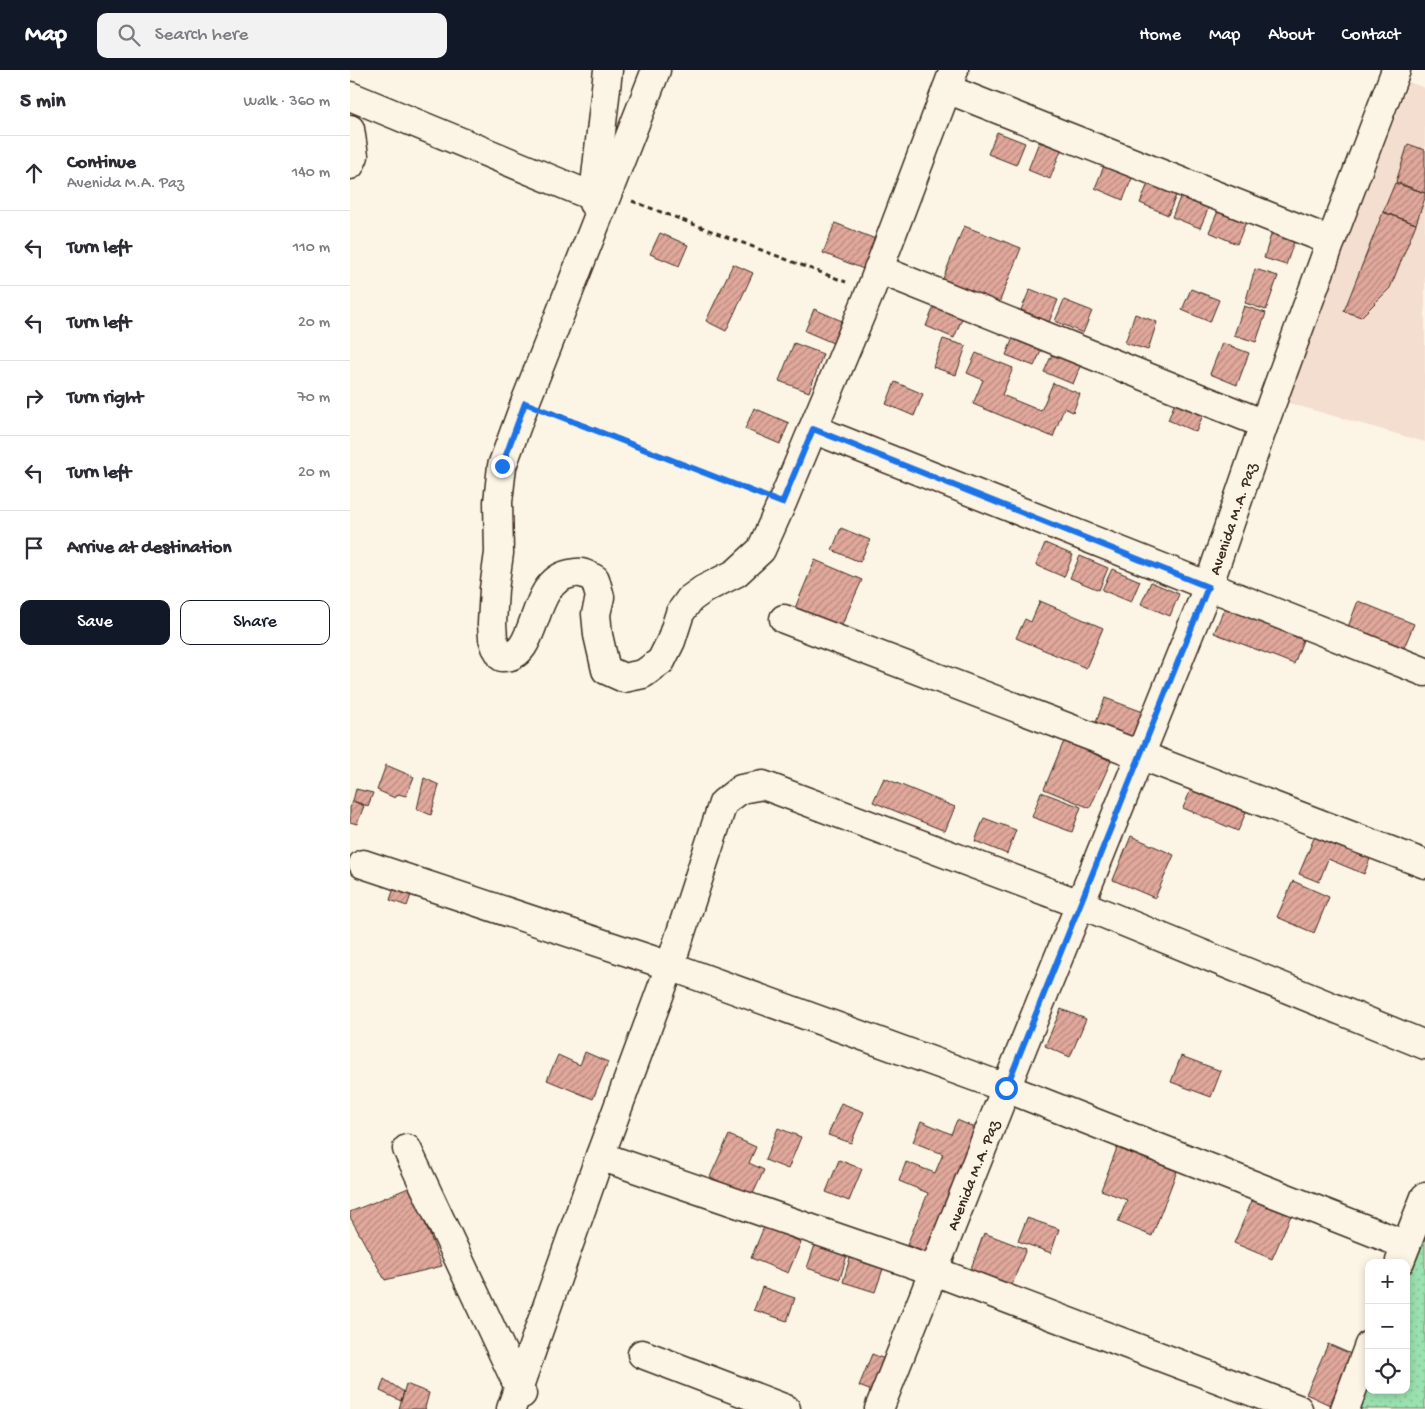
<!DOCTYPE html>
<html lang="en">
<head>
<meta charset="utf-8">
<style>
	body { margin:0; font-family:"Gochi Hand",sans-serif; background:#f2f2f3; color:#2b2b33 }
	.controls { position:absolute; right:15px; bottom:15px; display:grid; overflow:hidden; border-radius:10px; box-shadow:0 2px 8px #0003 }
	.controls button { width:45px; height:45px; display:grid; place-items:center; padding:0; border:0; border-bottom:1px solid #e1e1e2; background:#fff; color:#2b2b33; font:25px sans-serif }
	.stop { position:absolute; width:15px; height:15px; margin:-11px; border:4px solid #1a73e8; border-radius:50%; background:#fff }
	.stop.end { background:#1a73e8; border-color:#fff; box-shadow:0 1px 5px #0008 }
	.list { margin:0; padding:0; list-style:none }
	h2 { display:flex; justify-content:space-between; align-items:center; height:65px; margin:0; padding:0 20px; font-size:21px }
	h2 small { font-size:16px; font-weight:400; color:#7c7c81 }
	.list li { display:grid; grid-template-columns:32px 1fr auto; gap:15px; align-items:center; box-sizing:border-box; height:75px; padding:0 20px; border-top:1px solid #e1e1e2 }
	.list b { display:block; font-size:19px; white-space:nowrap }
	.list p { margin:0; font-size:16px; white-space:nowrap; color:#7c7c81 }
	.list em { font-size:16px; font-style:normal; color:#7c7c81 }
	.actions { display:flex; gap:10px; padding:15px 20px }
	.actions a { flex:1; padding:11px 0; border:1px solid #111827; border-radius:10px; text-align:center; font-size:18px; color:#111827 }
	.actions .main { background:#111827; color:#fff }
	.icon { flex:none; width:28px; height:28px; fill:none; stroke:currentColor; stroke-width:2; stroke-linecap:round; stroke-linejoin:round }
	.map { position:relative; flex:none; width:1075px; height:1339px; overflow:hidden }
	header { display:flex; align-items:center; gap:30px; box-sizing:border-box; height:70px; padding:0 25px; background:#111827; color:#fff }
	header strong { font-size:24px }
	nav { display:flex; gap:28px; margin-inline-start:auto; font-size:18px }
	.search { width:350px; height:45px; background:#f2f2f3; display:flex; align-items:center; gap:12px; box-sizing:border-box; padding:0 18px; border-radius:10px; color:#7c7c81; font-size:19px }
	main { display:flex }
	aside { flex:1; background:#fff }
	.map>svg:first-child { display:block }
</style>
</head>
<body>
<header>
<strong>Map</strong>
<div class="search"><svg class="icon" aria-label="search" viewBox="0 0 24 24"><circle cx="10" cy="10" r="6"/><path d="M15 15l6 6"/></svg>Search here</div>
<nav><a>Home</a><a>Map</a><a>About</a><a>Contact</a></nav>
</header>
<main>
<aside>
<h2>5 min<small>Walk · 360 m</small></h2>
<ul class="list">
<li><svg class="icon" aria-label="ahead" viewBox="0 0 24 24"><path d="M12 20V5M6 11l6-6 6 6"/></svg><div><b>Continue</b><p>Avenida M.A. Paz</p></div><em>140 m</em></li>
<li><svg class="icon" aria-label="left" viewBox="0 0 24 24"><path d="M17 20v-9H6M10 6l-5 5 5 5"/></svg><div><b>Turn left</b></div><em>110 m</em></li>
<li><svg class="icon" aria-label="left" viewBox="0 0 24 24"><path d="M17 20v-9H6M10 6l-5 5 5 5"/></svg><div><b>Turn left</b></div><em>20 m</em></li>
<li><svg class="icon" aria-label="right" viewBox="0 0 24 24"><path d="M7 20v-9h11M14 6l5 5-5 5"/></svg><div><b>Turn right</b></div><em>70 m</em></li>
<li><svg class="icon" aria-label="left" viewBox="0 0 24 24"><path d="M17 20v-9H6M10 6l-5 5 5 5"/></svg><div><b>Turn left</b></div><em>20 m</em></li>
<li><svg class="icon" aria-label="arrive" viewBox="0 0 24 24"><path d="M6 21V4h12l-3 4 3 4H6"/></svg><div><b>Arrive at destination</b></div></li>
</ul>
<div class="actions"><a class="main">Save</a><a>Share</a></div>
</aside>
<div class="map">
<svg width="1075" height="1339" viewBox="0 0 1075 1339">
	<defs>
		<pattern id="grass-dots" width="8" height="8" patternUnits="userSpaceOnUse" patternTransform="scale(1.25)"><rect width="8" height="8" fill="#9ae1af"/><path d="M2 2h.1M6 6h.1" fill="none" stroke="#86c196" stroke-width="1.8" stroke-linecap="round"/></pattern>
		<pattern id="building-hatch" width="6" height="6" patternUnits="userSpaceOnUse" patternTransform="scale(1.25)"><rect width="6" height="6" fill="#e1a89c"/><path d="M-1 1l2-2M0 6l6-6M5 7l2-2" fill="none" stroke="#b8897f"/></pattern>
	</defs>
	<rect width="100%" height="100%" fill="#fcf5e5"/>
	<filter id="ink" filterUnits="userSpaceOnUse"><feTurbulence type="fractalNoise" baseFrequency=".02" numOctaves="2"/><feDisplacementMap in="SourceGraphic" scale="10" xChannelSelector="R" yChannelSelector="G"/><feConvolveMatrix kernelMatrix="1 2 1 2 8 2 1 2 1" color-interpolation-filters="sRGB"/></filter>
	<g filter="url(#ink)">
		<path fill="#f4decf" d="M 1059,12 L 1075,18 L 1075,372 L 935,332 Z"/>
		<path fill="url(#grass-dots)" stroke="#6a8666" d="M 1075,1158 L 1075,1339 L 1011,1339 L 1019,1317 L 1019,1320 L 1056,1320 L 1056,1211 Z"/>
		<path fill="url(#building-hatch)" stroke="#3b2a1e" d="M 647,62 L 675,73 L 666,95 L 638,84 Z
			M 689,72 L 711,80 L 700,109 L 678,100 Z
			M 1058,74 L 1075,80 L 1075,123 L 1046,112 Z
			M 754,96 L 782,108 L 773,130 L 745,118 Z
			M 799,111 L 827,123 L 818,145 L 790,133 Z
			M 1045,113 L 1075,123 L 1075,128 L 1066,154 L 1033,142 Z
			M 831,125 L 859,137 L 850,158 L 822,147 Z
			M 868,141 L 896,152 L 887,174 L 859,162 Z
			M 1033,142 L 1066,154 L 1040,218 L 1011,247 L 994,241 Z
			M 485,153 L 528,170 L 516,200 L 473,183 Z
			M 614,156 L 671,178 L 649,233 L 592,211 Z
			M 923,158 L 946,166 L 936,195 L 914,188 Z
			M 310,163 L 338,175 L 329,196 L 300,184 Z
			M 383,194 L 403,203 L 376,261 L 356,251 Z
			M 905,199 L 928,206 L 916,240 L 895,233 Z
			M 680,219 L 708,230 L 699,252 L 671,240 Z
			M 841,219 L 869,230 L 860,252 L 832,240 Z
			M 714,230 L 742,241 L 733,263 L 705,251 Z
			M 585,234 L 613,246 L 604,268 L 576,256 Z
			M 894,236 L 916,243 L 906,272 L 884,265 Z
			M 464,239 L 492,251 L 483,273 L 455,261 Z
			M 785,244 L 807,252 L 798,280 L 775,273 Z
			M 665,263 L 694,275 L 684,296 L 656,285 Z
			M 593,269 L 616,276 L 606,305 L 583,297 Z
			M 444,273 L 473,284 L 459,322 L 429,311 Z
			M 872,273 L 899,283 L 887,315 L 860,304 Z
			M 704,280 L 732,292 L 723,314 L 694,302 Z
			M 626,283 L 663,298 L 652,325 L 691,341 L 703,313 L 730,324 L 723,342 L 714,338 L 703,367 L 623,334 L 633,310 L 617,303 Z
			M 545,312 L 573,324 L 564,346 L 536,334 Z
			M 827,328 L 855,340 L 846,362 L 818,350 Z
			M 404,338 L 439,353 L 430,374 L 395,359 Z
			M 491,458 L 520,470 L 510,492 L 482,480 Z
			M 695,473 L 723,485 L 714,507 L 686,495 Z
			M 730,486 L 758,498 L 749,520 L 720,508 Z
			M 465,490 L 512,510 L 491,557 L 445,538 Z
			M 762,499 L 790,511 L 781,532 L 752,520 Z
			M 801,512 L 829,524 L 820,546 L 791,534 Z
			M 690,531 L 753,558 L 736,598 L 666,568 L 675,549 L 681,552 Z
			M 1008,531 L 1064,554 L 1053,580 L 998,557 Z
			M 875,537 L 953,570 L 944,594 L 864,563 Z
			M 755,628 L 796,643 L 785,671 L 745,655 Z
			M 714,671 L 761,691 L 740,738 L 694,719 Z
			M 36,695 L 64,707 L 56,726 L 48,724 L 45,728 L 27,720 Z
			M 74,708 L 89,715 L 81,745 L 67,739 Z
			M 534,708 L 605,737 L 595,761 L 523,732 Z
			M 844,712 L 899,735 L 888,761 L 833,738 Z
			M 6,719 L 23,723 L 18,736 L 3,731 Z
			M 691,722 L 731,737 L 722,762 L 682,747 Z
			M 3,731 L 14,736 L 7,754 L 0,752 L 0,738 Z
			M 634,748 L 666,760 L 657,784 L 625,771 Z
			M 969,756 L 1024,779 L 1014,804 L 978,789 L 969,812 L 949,804 Z
			M 781,766 L 824,785 L 805,828 L 763,810 Z
			M 943,811 L 979,827 L 964,863 L 927,847 Z
			M 45,815 L 62,822 L 57,836 L 40,830 Z
			M 711,939 L 736,949 L 720,987 L 695,976 Z
			M 235,982 L 258,992 L 243,1029 L 197,1010 L 208,985 L 230,995 Z
			M 831,986 L 871,1001 L 861,1027 L 821,1012 Z
			M 491,1033 L 514,1042 L 501,1073 L 478,1065 Z
			M 607,1050 L 635,1062 L 584,1186 L 557,1175 L 578,1123 L 549,1111 L 556,1092 L 585,1103 L 593,1084 L 563,1072 L 571,1051 L 601,1064 Z
			M 428,1058 L 451,1067 L 438,1099 L 415,1090 Z
			M 379,1065 L 406,1077 L 399,1093 L 414,1100 L 402,1126 L 360,1107 Z
			M 767,1078 L 827,1101 L 802,1166 L 768,1152 L 777,1130 L 751,1120 Z
			M 489,1090 L 512,1099 L 499,1131 L 476,1122 Z
			M 61,1117 L 92,1196 L 35,1210 L 0,1147 L 0,1142 Z
			M 904,1126 L 942,1143 L 922,1189 L 884,1173 Z
			M 677,1148 L 709,1159 L 701,1183 L 668,1171 Z
			M 414,1157 L 451,1172 L 438,1203 L 401,1188 Z
			M 634,1163 L 676,1179 L 661,1217 L 620,1201 Z
			M 465,1175 L 497,1185 L 490,1209 L 457,1198 Z
			M 500,1188 L 533,1199 L 525,1222 L 493,1212 Z
			M 412,1217 L 445,1228 L 437,1251 L 404,1240 Z
			M 978,1274 L 1001,1284 L 980,1335 L 956,1324 Z
			M 522,1284 L 545,1293 L 532,1325 L 509,1316 Z
			M 34,1309 L 54,1322 L 51,1331 L 30,1321 Z
			M 56,1314 L 79,1323 L 75,1338 L 76,1339 L 49,1339 Z"/>
		<g fill="none" stroke-linecap="round" stroke-linejoin="round">
			<defs>
				<g id="minor">
					<path d="M 306,0 L 175,333 L 152,396 L 148,432 L 149,483 L 144,519 L 142,554 L 143,568 L 146,577 L 152,587 C 190,589 178,512 220,504 C 224,503 228,502 231,503 C 236,504 241,507 245,509 L 250,527 L 246,544 L 248,565 L 256,600 L 274,608 L 293,604 L 311,591 L 321,571 L 330,543 L 340,529 L 354,519 L 386,503 L 411,480 L 432,433 L 520,222 L 604,0"/>
					<path d="M 597,19 L 981,171"/>
					<path d="M 0,26 L 244,127"/>
					<path d="M 0,59 L 4,86 L 0,95"/>
					<path d="M 243,133 L 258,0"/>
					<path d="M 528,199 L 914,354"/>
					<path d="M 463,359 L 1075,602"/>
					<path d="M 434,549 L 1075,794"/>
					<path d="M 13,794 L 320,896 L 656,1018 L 1056,1175"/>
					<path d="M 57,1079 L 172,1324"/>
					<path d="M 250,1086 L 584,1201 L 948,1339"/>
					<path d="M 1050,1191 L 1075,1127"/>
					<path d="M 292,1284 L 436,1339"/>
					<path d="M 161,1339 L 250,1086 L 320,896 L 373,733 L 391,719 L 413,715 L 730,834 L 1075,975"/>
					<path id="s1" d="M 529,1339 L 656,1018 L 858,517 L 914,354 L 981,171 L 1046,0"/>
					<path d="M 995,1339 L 1019,1275"/>
				</g>
			</defs>
			<use href="#minor" stroke="#3b2a1e" stroke-width="31"/>
			<path stroke="#3b2a1e" stroke-width="3" stroke-dasharray="5 4" stroke-linecap="butt" d="M 282,131 L 496,212
				M 200,342 L 408,424"/>
			<use href="#minor" stroke="#fcf5e5" stroke-width="28"/>
		</g>
	</g>
	<g fill="none" stroke-linecap="round" stroke-linejoin="round" filter="url(#ink)">
		<path stroke="#1a73e8" stroke-width="6" d="M 152,396 L 175,333 L 432,433 L 463,359 L 858,517 L 656,1018"/>
	</g>
	<g text-anchor="middle" stroke-width="4" stroke-linejoin="round" paint-order="stroke">
		<g font-size="16" fill="#3b2a1e" stroke="#fcf5e5">
			<text dy="6" stroke="none"><textPath href="#s1" startOffset="958">Avenida M.A. Paz</textPath></text>
			<text dy="6" stroke="none"><textPath href="#s1" startOffset="252">Avenida M.A. Paz</textPath></text>
		</g>
	</g>
</svg>
<div class="controls">
<button>+</button>
<button>−</button>
<button><svg class="icon" aria-label="locate" viewBox="0 0 24 24"><circle cx="12" cy="12" r="6"/><path d="M12 2v4M12 18v4M2 12h4M18 12h4"/></svg></button>
</div>
<div class="stop" style="left:656px;top:1018px"></div>
<div class="stop end" style="left:152px;top:396px"></div>
</div>
</main>
</body>
</html>
